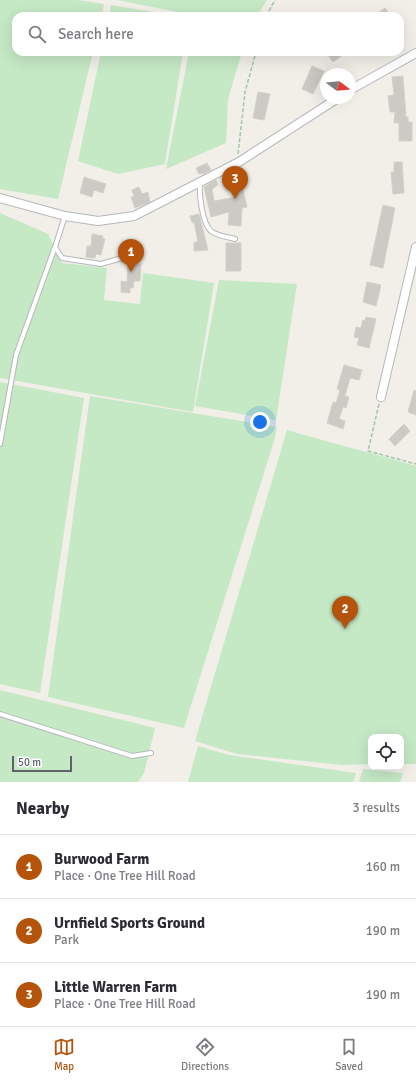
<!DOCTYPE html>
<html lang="en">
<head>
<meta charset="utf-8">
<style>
	body { margin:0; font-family:Signika,sans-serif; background:#f2f2f3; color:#2b2b33 }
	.controls { position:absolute; right:12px; bottom:12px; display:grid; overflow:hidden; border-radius:8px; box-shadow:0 4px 16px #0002 }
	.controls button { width:36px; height:36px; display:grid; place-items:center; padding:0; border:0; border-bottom:1px solid #e1e1e2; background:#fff; color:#2b2b33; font:20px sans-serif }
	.compass { position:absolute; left:320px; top:68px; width:36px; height:36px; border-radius:50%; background:#fff; box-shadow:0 4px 16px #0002; rotate:106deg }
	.scale { position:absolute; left:12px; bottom:10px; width:60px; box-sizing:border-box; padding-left:4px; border:2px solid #5f6368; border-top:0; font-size:11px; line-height:14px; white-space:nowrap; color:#5f6368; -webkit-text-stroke:3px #fff; paint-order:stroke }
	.you { position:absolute; left:260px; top:422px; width:14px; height:14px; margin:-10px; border:3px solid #fff; border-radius:50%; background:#1a73e8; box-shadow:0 0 0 6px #1a73e833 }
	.badge { display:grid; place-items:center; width:26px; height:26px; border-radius:50%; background:#b45309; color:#fff; font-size:13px; font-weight:700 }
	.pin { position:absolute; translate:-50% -33px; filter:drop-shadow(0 1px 2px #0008) }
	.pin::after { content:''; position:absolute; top:21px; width:14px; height:12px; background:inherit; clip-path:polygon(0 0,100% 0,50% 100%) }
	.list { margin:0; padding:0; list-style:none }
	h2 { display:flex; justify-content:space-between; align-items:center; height:52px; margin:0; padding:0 16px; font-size:17px }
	h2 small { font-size:13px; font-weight:400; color:#7c7c81 }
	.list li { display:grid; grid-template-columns:26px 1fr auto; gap:12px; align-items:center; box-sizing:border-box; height:64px; padding:0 16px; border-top:1px solid #e1e1e2 }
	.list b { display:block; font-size:15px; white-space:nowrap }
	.list p { margin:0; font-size:13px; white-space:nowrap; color:#7c7c81 }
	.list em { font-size:13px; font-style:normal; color:#7c7c81 }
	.icon { flex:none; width:22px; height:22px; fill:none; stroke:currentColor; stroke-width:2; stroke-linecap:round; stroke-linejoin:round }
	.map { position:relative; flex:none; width:416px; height:782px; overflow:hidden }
	.search { position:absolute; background:#fff; box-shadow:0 4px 16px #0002; left:12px; right:12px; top:12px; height:44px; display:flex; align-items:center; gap:10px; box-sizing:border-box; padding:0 14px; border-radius:12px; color:#7c7c81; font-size:15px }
	.sheet { height:244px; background:#fff }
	nav { display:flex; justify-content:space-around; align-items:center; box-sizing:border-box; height:56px; border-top:1px solid #e1e1e2; background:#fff; font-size:11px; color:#7c7c81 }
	nav a { display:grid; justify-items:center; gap:2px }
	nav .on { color:#b45309 }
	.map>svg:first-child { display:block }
</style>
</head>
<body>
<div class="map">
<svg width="416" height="782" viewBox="0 0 416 782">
	<rect width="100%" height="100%" fill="#f1efe8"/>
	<path fill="#c5e8c5" d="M 0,0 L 78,0 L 104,4 L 102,16 L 16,16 L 16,52 L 93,52 L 58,199 L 0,189 Z
		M 117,0 L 267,0 L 257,16 L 187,14 Z
		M 111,5 L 178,16 L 109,16 Z
		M 101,52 L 183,52 L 165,164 L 118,174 L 78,161 Z
		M 189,52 L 242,52 L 228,99 L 226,143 L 166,169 Z
		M 0,213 L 48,234 L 62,263 L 107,268 L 104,300 L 140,304 L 143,273 L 214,283 L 193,412 L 0,378 Z
		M 219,280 L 297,284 L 276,420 L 195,406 Z
		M 0,382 L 84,398 L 40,693 L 0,684 Z
		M 90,396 L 277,427 L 274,441 L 184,728 L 48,697 Z
		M 287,430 C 330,443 373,453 416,466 L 416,764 L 401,764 L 401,737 L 371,737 L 371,764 L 342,765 L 237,754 L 195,741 Z
		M 0,690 L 155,728 L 144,773 L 138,782 L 0,782 Z
		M 198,746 L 229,755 L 356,773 L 353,782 L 188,782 Z
		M 363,769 L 403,773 L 400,782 L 359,782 Z"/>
	<path fill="#cccac5" stroke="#d6d1c6" d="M 385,8 L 391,16 L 374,16 Z
		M 326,52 L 347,52 L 333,62 Z
		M 312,66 L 324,71 L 313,94 L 302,89 Z
		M 403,76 L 406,117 L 408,117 L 408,122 L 412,122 L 412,141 L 399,141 L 399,123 L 394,123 L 395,112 L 390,112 L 388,96 L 394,95 L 392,77 Z
		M 258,92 L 270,94 L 264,120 L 253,118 Z
		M 394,162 L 402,162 L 404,193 L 393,194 L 391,172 L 394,172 Z
		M 207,163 L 211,170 L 203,174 L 202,173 L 199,174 L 196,168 Z
		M 239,173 L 247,207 L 242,208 L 241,226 L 228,225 L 229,212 L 211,217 L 204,187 L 216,180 L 218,185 L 212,189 L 214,201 L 236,197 L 231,174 Z
		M 84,177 L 106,184 L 103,193 L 94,190 L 92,197 L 80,193 Z
		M 139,187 L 142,194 L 148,192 L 150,202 L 135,208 L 131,197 L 134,196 L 132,190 Z
		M 383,205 L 395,208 L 383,268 L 370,265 Z
		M 199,214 L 208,250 L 194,251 L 194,242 L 198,242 L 194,222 L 192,223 L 190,216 Z
		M 92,234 L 103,236 L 102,238 L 105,239 L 101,255 L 96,254 L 95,258 L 86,257 L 87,246 L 91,246 Z
		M 226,243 L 241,243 L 241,271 L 226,271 Z
		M 128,263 L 141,264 L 140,281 L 134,281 L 133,288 L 130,288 L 130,293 L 121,292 L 121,281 L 127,282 Z
		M 367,282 L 381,285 L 376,306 L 363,302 Z
		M 366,317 L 376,319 L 369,348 L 357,345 L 359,338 L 354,337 L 356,327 L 361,328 L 363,320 L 365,321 Z
		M 344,365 L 362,370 L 359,380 L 350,378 L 345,396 L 349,397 L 346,408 L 343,407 L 339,419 L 345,421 L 343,429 L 327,423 L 333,402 L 336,403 L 340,390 L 337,389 Z
		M 414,390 L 416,391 L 416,415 L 408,412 Z
		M 404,424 L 410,431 L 395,446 L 389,439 Z"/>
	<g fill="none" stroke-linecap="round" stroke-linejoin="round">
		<defs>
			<path id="service" d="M 200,183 C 199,194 202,223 211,231 C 217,236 228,237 235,239
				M 65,216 L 55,247 L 62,258 L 101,264 L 129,256
				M 0,444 L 16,355 L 55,247
				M 0,714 L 132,756 L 151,753"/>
			<path id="minor" d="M 350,90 L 416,53
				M 0,198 L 65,216 L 98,221 L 134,216 L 239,162 L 338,98
				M 381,397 L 416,247"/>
		</defs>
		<use href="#service" stroke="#b5b8bc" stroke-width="6"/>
		<use href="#minor" stroke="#b5b8bc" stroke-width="10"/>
		<path stroke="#9cc7a9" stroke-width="1.5" stroke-dasharray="4 2" stroke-linecap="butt" d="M 266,16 L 275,0
			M 238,154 L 245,92 L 256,52
			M 379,404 L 368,451 L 416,464"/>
		<use href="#service" stroke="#fff" stroke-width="4"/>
		<use href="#minor" stroke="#fff" stroke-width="8"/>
	</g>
</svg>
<div class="controls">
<button><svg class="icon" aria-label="locate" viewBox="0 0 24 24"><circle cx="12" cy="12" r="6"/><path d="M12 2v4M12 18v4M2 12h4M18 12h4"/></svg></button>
</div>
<svg class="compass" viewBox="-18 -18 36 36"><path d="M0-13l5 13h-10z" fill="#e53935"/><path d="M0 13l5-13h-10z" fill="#7c7c81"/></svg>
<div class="scale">50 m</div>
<div class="you"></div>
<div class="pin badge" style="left:131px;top:272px">1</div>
<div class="pin badge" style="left:345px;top:629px">2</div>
<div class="pin badge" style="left:235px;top:199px">3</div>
<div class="search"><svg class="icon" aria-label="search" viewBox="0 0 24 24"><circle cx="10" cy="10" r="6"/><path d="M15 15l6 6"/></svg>Search here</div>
</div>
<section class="sheet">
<h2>Nearby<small>3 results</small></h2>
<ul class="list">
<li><span class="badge">1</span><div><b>Burwood Farm</b><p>Place · One Tree Hill Road</p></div><em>160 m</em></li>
<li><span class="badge">2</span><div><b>Urnfield Sports Ground</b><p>Park</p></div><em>190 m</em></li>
<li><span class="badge">3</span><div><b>Little Warren Farm</b><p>Place · One Tree Hill Road</p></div><em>190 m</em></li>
</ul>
</section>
<nav>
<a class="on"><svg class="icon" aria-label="map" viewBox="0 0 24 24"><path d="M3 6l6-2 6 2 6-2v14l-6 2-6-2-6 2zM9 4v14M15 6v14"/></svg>Map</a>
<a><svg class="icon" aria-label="directions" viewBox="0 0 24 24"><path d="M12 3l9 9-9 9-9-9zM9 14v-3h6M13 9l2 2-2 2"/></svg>Directions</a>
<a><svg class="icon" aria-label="saved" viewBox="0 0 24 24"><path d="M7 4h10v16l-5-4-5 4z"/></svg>Saved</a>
</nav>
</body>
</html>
